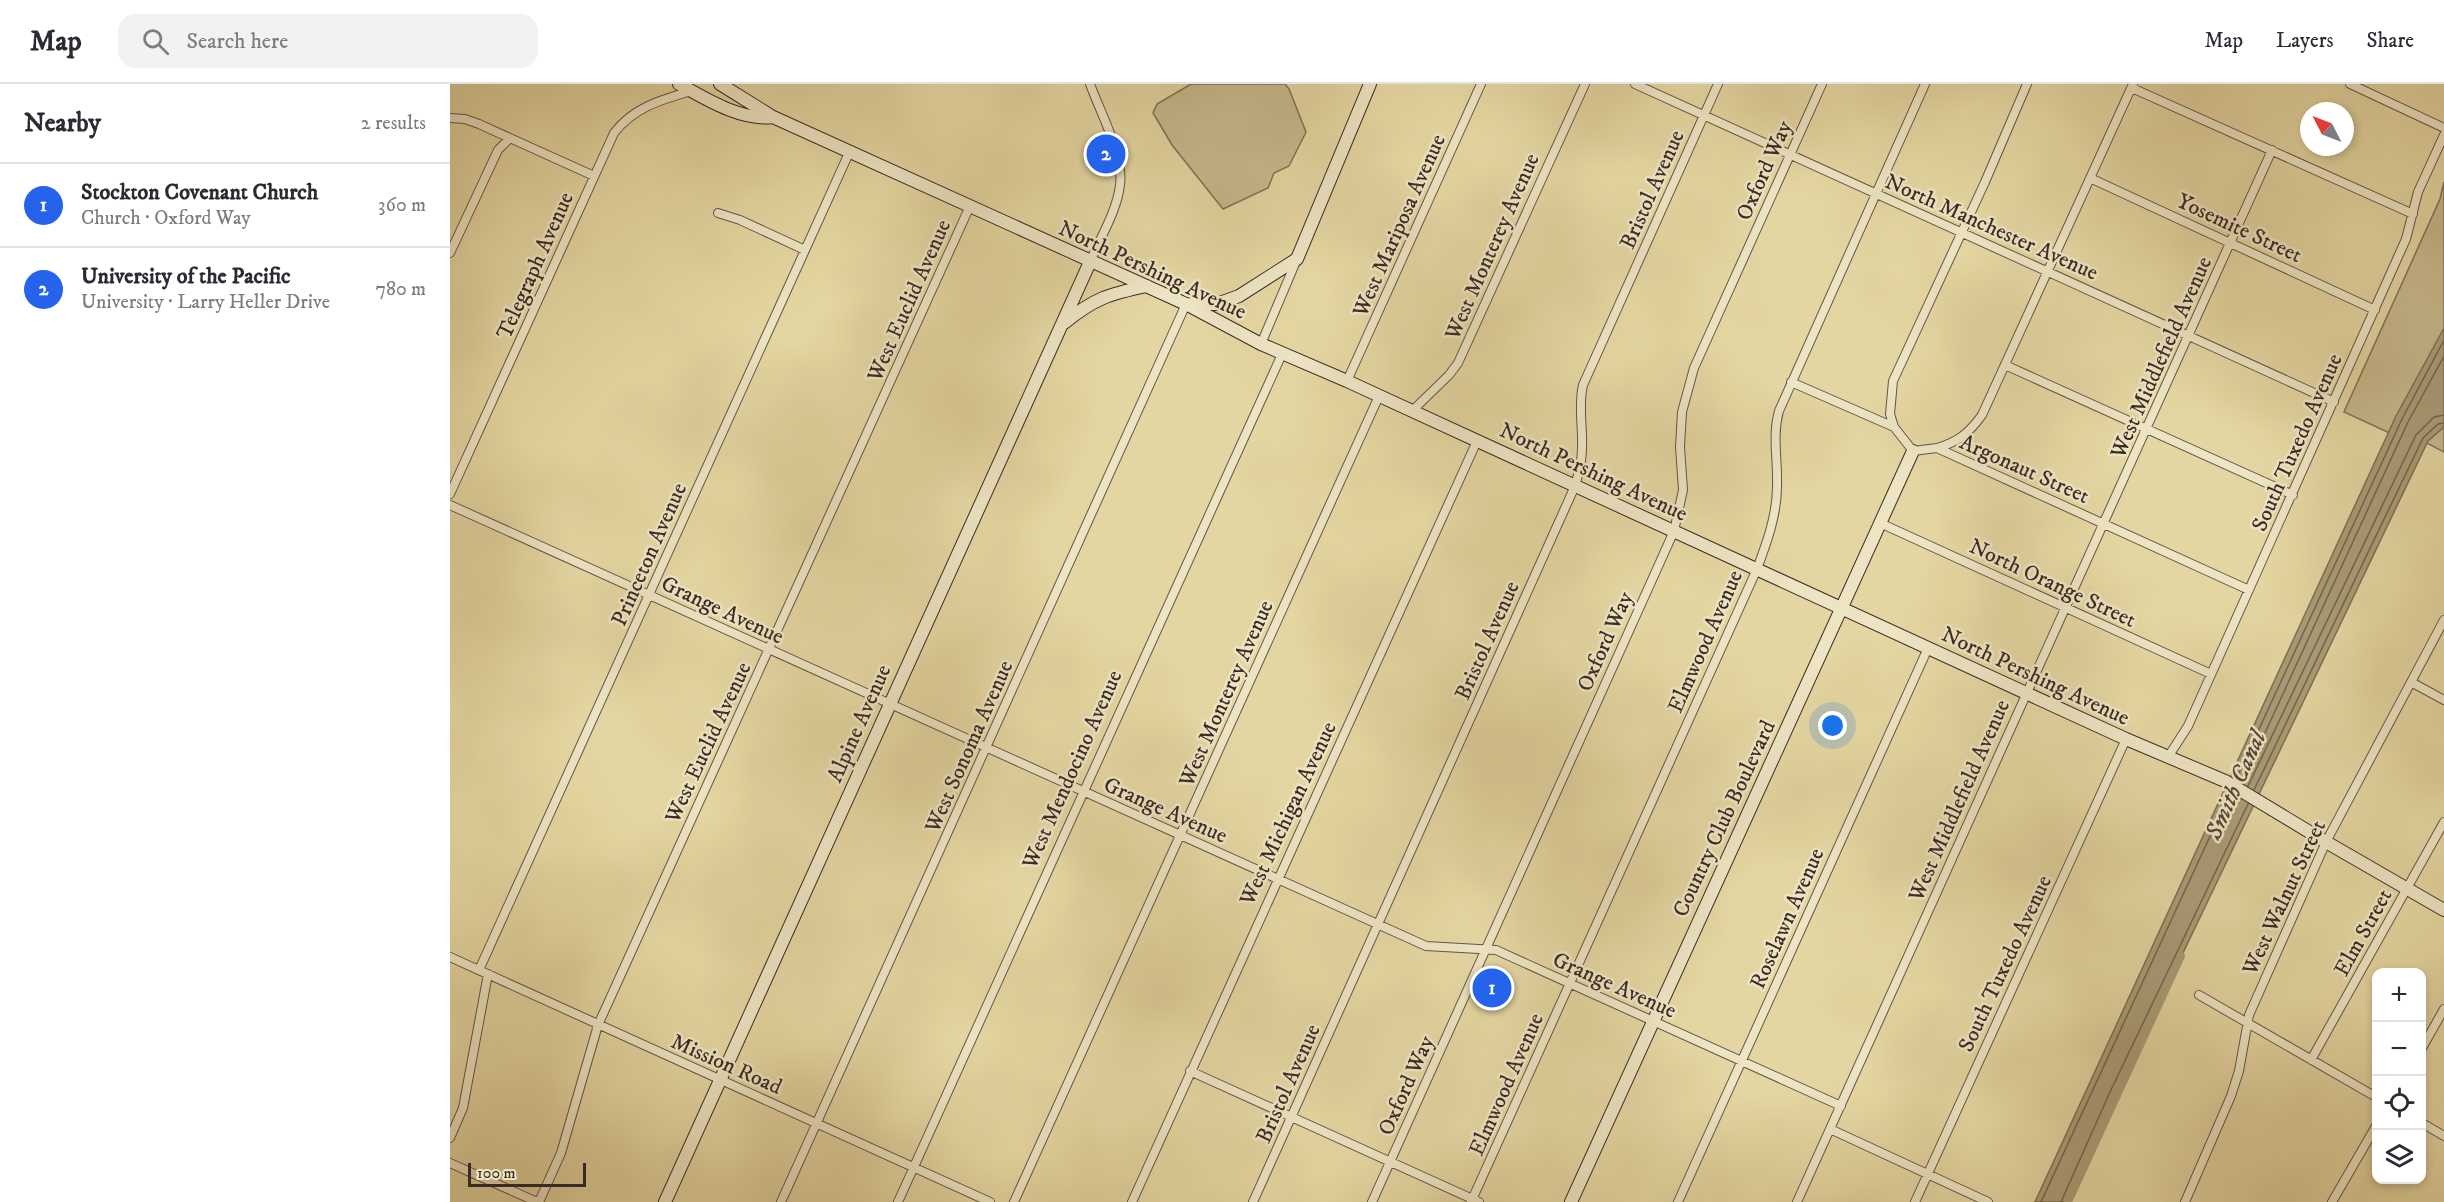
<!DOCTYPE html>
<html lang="en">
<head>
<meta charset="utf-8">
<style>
	body { margin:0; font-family:"IM FELL DW Pica",serif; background:#f2f2f3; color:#2b2b33 }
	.controls { position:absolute; right:18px; bottom:18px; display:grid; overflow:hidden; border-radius:12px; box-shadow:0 3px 9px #0003 }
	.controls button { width:54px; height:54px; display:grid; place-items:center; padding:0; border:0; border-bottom:2px solid #e1e1e2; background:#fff; color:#2b2b33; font:30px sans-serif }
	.compass { position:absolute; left:1850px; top:18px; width:54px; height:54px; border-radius:50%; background:#fff; box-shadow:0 3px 9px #0003; rotate:312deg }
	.scale { position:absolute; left:18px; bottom:15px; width:118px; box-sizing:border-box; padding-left:6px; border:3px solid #3a2b23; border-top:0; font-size:16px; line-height:21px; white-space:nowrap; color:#3a2b23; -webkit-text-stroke:4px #ede4c3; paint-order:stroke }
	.you { position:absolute; left:1383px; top:642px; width:21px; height:21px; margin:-15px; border:4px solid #fff; border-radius:50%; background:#1a73e8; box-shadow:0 0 0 9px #1a73e833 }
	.badge { display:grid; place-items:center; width:39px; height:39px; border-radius:50%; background:#2563eb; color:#fff; font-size:20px; font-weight:700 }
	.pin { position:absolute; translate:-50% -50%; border:3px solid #fff; box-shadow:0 2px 6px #0006 }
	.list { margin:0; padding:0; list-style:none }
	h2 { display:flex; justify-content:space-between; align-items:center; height:78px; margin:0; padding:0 24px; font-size:26px }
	h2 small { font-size:20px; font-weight:400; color:#7c7c81 }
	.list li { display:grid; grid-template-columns:39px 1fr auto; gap:18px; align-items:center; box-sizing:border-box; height:84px; padding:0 24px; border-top:2px solid #e1e1e2 }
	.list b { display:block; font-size:22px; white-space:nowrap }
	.list p { margin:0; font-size:20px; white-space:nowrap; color:#7c7c81 }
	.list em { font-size:20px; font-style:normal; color:#7c7c81 }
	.icon { flex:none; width:33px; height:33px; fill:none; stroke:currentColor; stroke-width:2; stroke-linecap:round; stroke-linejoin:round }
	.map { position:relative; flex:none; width:1994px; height:1118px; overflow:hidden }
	header { display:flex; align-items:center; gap:36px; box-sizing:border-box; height:84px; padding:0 30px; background:#fff; border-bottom:2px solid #e1e1e2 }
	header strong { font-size:28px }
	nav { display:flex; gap:33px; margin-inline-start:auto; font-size:21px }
	.search { width:420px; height:54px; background:#f2f2f3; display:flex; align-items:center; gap:15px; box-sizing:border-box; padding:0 21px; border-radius:18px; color:#7c7c81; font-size:22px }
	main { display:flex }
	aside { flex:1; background:#fff }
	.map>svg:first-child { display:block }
</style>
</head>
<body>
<header>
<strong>Map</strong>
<div class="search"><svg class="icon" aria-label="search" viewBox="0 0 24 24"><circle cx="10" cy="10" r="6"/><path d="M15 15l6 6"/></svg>Search here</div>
<nav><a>Map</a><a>Layers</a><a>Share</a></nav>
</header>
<main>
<aside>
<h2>Nearby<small>2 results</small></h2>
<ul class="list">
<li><span class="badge">1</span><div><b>Stockton Covenant Church</b><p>Church · Oxford Way</p></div><em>360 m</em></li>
<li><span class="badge">2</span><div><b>University of the Pacific</b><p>University · Larry Heller Drive</p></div><em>780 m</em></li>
</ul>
</aside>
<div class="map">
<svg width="1994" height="1118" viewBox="0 0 1994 1118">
	<rect width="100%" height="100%" fill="#e4d6a2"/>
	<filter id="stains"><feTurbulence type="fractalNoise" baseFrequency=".00333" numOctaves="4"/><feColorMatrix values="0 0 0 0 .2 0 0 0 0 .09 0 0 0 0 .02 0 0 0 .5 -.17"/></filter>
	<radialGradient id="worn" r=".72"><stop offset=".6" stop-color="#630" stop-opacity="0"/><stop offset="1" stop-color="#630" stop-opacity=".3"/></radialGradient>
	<path fill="#c7b98c" stroke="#807258" stroke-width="1.5" d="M 741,0 L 835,0 L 839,5 L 856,48 L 839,82 L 824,89 L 818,104 L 773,125 L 722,61 L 703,29 L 707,20 Z
		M 1994,98 L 1994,368 L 1973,357 L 1946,352 L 1894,328 L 1990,115 Z"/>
	<path fill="#aa9c77" stroke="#7d6f55" stroke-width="1.5" d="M 1994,244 L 1994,343 L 1978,357 L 1665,1011 L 1616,1118 L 1585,1118 L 1946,332 Z"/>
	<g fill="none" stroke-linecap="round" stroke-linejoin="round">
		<path stroke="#72644d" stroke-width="1.5" d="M 1786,695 L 1952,335 L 1994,256
			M 1792,699 L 1958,338 L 1994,272
			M 1798,702 L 1966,351 L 1984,333 L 1994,331
			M 1804,706 L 1973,354 L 1988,340 L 1994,339
			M 1591,1118 L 1780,709
			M 1611,1118 L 1660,1008 L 1798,720"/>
		<path stroke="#aa9c77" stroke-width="8" d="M 1618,1118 L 1731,872"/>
		<defs>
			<path id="street" d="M 640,0 C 650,28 674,71 670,101 C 667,127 650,154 640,178
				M 1185,0 L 1884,318
				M 1900,0 L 1994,44
				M 1682,4 L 1963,130
				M 0,34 L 15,35 L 29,40 L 144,92
				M 1640,94 L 1925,226
				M 268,129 L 290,136 L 355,166
				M 0,169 L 48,66 L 59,55
				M 811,260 L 847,175
				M 1555,281 L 1843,411
				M 897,297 L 1031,0
				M 1341,298 L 1444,343 L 1463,367 L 1487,364 L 1799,506
				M 962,327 L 999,291 L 1008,279 L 1135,0
				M 1444,343 L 1440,330 L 1443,297 L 1535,98 L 1577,0
				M 1487,364 C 1508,358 1519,349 1532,331 L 1683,0
				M 0,410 L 164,49 C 184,23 211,16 241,7
				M 0,421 L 976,862 L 1046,866 L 1391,1022
				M 1430,439 L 1761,590
				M 1961,598 L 1994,616
				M 1718,673 L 1738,642 L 1956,155 L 1968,108 L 1994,51
				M 0,873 L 540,1118
				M 29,886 L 399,69
				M 1749,911 L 1926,1013
				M 1972,964 L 1994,925
				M 1861,976 L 1994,738
				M 740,987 L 1029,1118
				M 1972,1039 L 1994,1052
				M 1380,1045 L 1538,1118
				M 0,1054 L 13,1024 L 38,890
				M 0,1079 L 87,1118
				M 89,1118 L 111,1069 L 148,941 L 520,122
				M 331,1118 L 736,220
				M 448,1118 L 832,270
				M 564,1118 L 929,312
				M 682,1118 L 1027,357
				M 803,1118 L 1125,402 C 1129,389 1132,377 1132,364 C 1133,342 1128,322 1133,301 L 1268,0
				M 922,1118 L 1224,447 L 1233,406 L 1230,363 L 1232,328 L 1244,284 L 1372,0
				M 1021,1118 L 1307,485 C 1317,458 1327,431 1327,402 C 1328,376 1322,352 1329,327 L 1475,0
				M 1228,1118 L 1478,564
				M 1347,1118 L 1822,66
				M 1465,1118 L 1676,655
				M 1735,1118 L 1781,1012 L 1789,987 L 1799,931 L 1876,758 L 1994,536
				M 1882,1118 L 1926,1042"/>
			<path id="secondary" d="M 229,0 C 256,15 291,37 323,33
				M 270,0 L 323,33 L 736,220 L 811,260 L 897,297 L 1676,655 L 1775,697 L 1876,758 L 1994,826
				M 741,220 L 767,220 L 789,212 L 847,175 L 920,0
				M 614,239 C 645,214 659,210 697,202
				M 215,1118 L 640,178
				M 1121,1118 L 1463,367"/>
		</defs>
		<use href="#street" stroke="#645643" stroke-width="10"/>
		<use href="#secondary" stroke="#3a2b23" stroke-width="14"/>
		<use href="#street" stroke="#ede4c3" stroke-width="8"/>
		<use href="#secondary" stroke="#ede4c3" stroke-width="12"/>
	</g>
	<g text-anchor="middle" stroke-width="5" stroke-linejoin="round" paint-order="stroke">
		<g font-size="22" fill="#3a2b23" stroke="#ede4c3">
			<text transform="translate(1313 86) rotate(-66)" y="8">Oxford Way</text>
			<text transform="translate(1201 105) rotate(-66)" y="8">Bristol Avenue</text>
			<text transform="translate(948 141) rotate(-66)" y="8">West Mariposa Avenue</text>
			<text transform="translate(1542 142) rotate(24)" y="8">North Manchester Avenue</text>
			<text transform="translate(1790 143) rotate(25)" y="8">Yosemite Street</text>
			<text transform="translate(1041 162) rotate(-66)" y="8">West Monterey Avenue</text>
			<text transform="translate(84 181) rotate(-66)" y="8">Telegraph Avenue</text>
			<text transform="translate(703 185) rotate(25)" y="8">North Pershing Avenue</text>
			<text transform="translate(458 216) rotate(-66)" y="8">West Euclid Avenue</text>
			<text transform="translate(1710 273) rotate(-66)" y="8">West Middlefield Avenue</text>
			<text transform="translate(1846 358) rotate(-66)" y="8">South Tuxedo Avenue</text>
			<text transform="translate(1575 384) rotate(24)" y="8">Argonaut Street</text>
			<text transform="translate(1144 387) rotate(25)" y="8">North Pershing Avenue</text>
			<text transform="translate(198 470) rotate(-66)" y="8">Princeton Avenue</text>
			<text transform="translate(1603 498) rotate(25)" y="8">North Orange Street</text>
			<text transform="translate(273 525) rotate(25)" y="8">Grange Avenue</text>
			<text transform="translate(1036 556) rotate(-66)" y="8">Bristol Avenue</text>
			<text transform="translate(1154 557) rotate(-66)" y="8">Oxford Way</text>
			<text transform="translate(1254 557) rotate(-66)" y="8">Elmwood Avenue</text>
			<text transform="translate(1586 591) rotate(25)" y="8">North Pershing Avenue</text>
			<text transform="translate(775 609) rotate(-66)" y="8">West Monterey Avenue</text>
			<text transform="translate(408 639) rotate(-66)" y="8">Alpine Avenue</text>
			<text transform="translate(257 658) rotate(-65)" y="8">West Euclid Avenue</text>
			<text transform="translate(518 662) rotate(-66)" y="8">West Sonoma Avenue</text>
			<text transform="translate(621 685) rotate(-66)" y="8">West Mendocino Avenue</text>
			<text transform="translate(1508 716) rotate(-66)" y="8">West Middlefield Avenue</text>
			<text transform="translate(716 725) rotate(24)" y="8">Grange Avenue</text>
			<text transform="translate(837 729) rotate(-65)" y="8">West Michigan Avenue</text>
			<text transform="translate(1273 734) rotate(-65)" y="8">Country Club Boulevard</text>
			<text transform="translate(1833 813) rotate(-65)" y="8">West Walnut Street</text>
			<text transform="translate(1336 834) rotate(-66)" y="8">Roselawn Avenue</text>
			<text transform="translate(1912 848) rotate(-61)" y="8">Elm Street</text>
			<text transform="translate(1554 879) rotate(-65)" y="8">South Tuxedo Avenue</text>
			<text transform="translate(1165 900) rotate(24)" y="8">Grange Avenue</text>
			<text transform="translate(277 979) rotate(24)" y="8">Mission Road</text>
			<text transform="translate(837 999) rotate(-66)" y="8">Bristol Avenue</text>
			<text transform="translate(1055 1000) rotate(-66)" y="8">Elmwood Avenue</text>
			<text transform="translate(955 1001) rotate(-66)" y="8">Oxford Way</text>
		</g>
		<g font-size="24" font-style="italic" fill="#564738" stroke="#ede4c3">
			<text transform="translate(1785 701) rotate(-66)" y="8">Smith Canal</text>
		</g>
	</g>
	<rect width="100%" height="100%" filter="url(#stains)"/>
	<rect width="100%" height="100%" fill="url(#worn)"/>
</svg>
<div class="controls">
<button>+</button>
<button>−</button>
<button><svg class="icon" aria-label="locate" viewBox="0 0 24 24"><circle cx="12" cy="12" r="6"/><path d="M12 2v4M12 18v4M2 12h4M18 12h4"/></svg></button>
<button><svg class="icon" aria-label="layers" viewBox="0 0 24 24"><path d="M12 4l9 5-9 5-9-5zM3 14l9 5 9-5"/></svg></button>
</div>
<svg class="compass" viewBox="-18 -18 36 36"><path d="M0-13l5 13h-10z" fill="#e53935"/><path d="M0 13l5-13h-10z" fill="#7c7c81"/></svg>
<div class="scale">100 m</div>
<div class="you"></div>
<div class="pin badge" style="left:1042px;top:904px">1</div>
<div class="pin badge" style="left:656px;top:70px">2</div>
</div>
</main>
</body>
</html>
